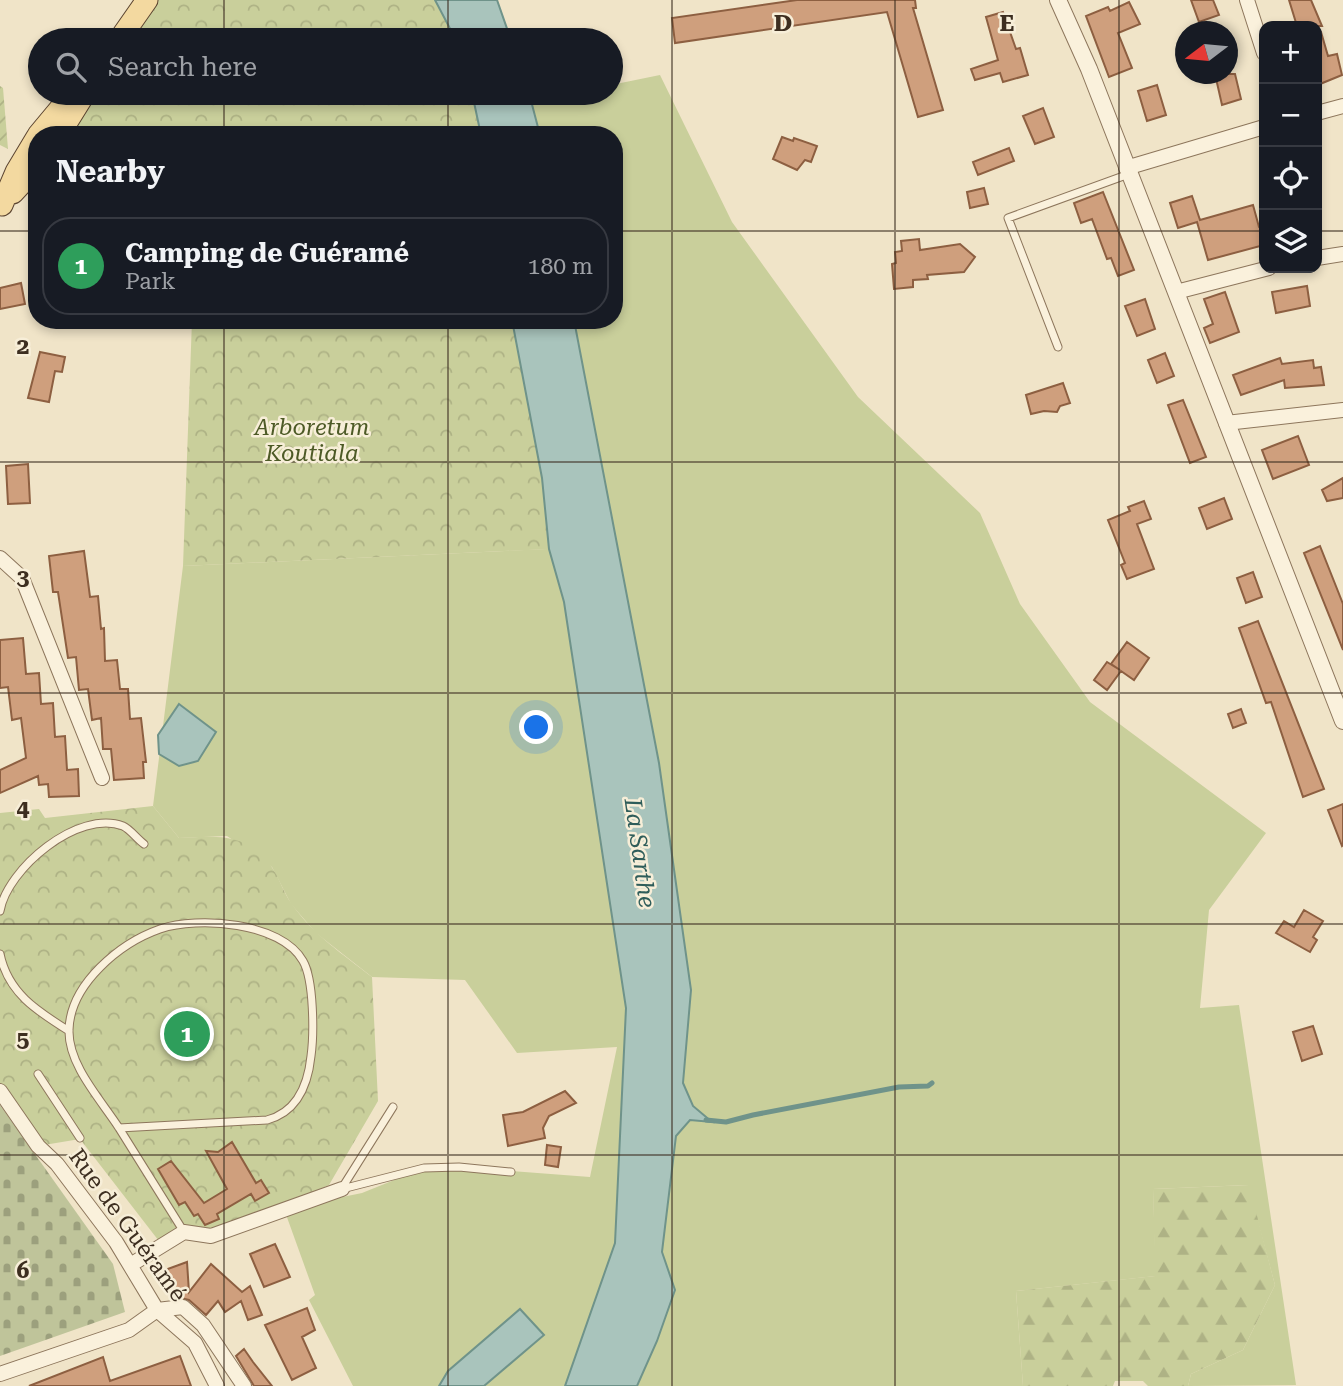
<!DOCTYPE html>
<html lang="en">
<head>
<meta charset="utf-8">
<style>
	body { margin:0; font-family:"Roboto Serif",serif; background:#242831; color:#f1f3f6 }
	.controls { position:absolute; right:21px; top:21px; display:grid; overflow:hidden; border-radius:14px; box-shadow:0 4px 10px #0003 }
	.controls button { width:63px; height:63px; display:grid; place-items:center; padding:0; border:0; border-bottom:2px solid #363941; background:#171b24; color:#f1f3f6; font:35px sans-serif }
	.compass { position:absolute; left:1175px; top:21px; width:63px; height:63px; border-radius:50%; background:#171b24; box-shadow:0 4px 10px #0003; rotate:254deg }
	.you { position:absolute; left:537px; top:728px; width:24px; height:24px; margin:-18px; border:5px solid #fff; border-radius:50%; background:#1a73e8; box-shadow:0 0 0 10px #1a73e833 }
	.badge { display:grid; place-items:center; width:46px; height:46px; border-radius:50%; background:#1a73e8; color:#fff; font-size:23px; font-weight:700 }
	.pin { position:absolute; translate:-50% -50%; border:4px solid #fff; box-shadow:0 2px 7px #0006 }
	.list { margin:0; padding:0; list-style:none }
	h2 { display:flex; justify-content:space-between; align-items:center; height:91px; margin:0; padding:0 28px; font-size:30px }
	h2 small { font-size:23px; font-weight:400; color:#9ea1a6 }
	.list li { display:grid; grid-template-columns:46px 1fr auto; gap:21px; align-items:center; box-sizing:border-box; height:98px; margin:0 14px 14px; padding:0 14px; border:2px solid #363941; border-radius:28px }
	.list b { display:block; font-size:26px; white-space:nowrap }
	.list p { margin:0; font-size:23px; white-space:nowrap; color:#9ea1a6 }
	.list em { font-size:23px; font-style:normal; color:#9ea1a6 }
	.icon { flex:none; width:38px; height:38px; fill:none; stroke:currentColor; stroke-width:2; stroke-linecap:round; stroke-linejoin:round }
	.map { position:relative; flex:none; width:1343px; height:1386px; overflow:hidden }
	.search { position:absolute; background:#171b24; box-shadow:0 4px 10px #0003; left:28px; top:28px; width:595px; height:77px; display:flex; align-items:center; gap:18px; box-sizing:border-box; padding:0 24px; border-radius:38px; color:#9ea1a6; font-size:26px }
	.panel { position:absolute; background:#171b24; box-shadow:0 4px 10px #0003; left:28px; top:126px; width:595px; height:203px; border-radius:28px }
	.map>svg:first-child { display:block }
</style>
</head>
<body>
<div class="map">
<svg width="1343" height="1386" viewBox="0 0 1343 1386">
	<defs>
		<pattern id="forest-firs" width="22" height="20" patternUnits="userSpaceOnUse" patternTransform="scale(1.75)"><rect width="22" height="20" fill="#c9cf9b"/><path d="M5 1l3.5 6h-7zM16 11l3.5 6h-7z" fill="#aeb285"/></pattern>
		<pattern id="cemetery-stones" width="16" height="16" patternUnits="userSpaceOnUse" patternTransform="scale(1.75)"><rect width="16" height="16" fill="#bfc49a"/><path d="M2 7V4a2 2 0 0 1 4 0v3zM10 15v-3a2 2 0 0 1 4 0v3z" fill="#9ca07d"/></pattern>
		<pattern id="park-crowns" width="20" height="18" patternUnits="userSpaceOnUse" patternTransform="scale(1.75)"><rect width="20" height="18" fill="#c9cf9b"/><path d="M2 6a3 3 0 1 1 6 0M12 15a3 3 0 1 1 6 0" fill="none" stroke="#aeb285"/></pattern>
		<pattern id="garden-furrows" width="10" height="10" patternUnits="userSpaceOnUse" patternTransform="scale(1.75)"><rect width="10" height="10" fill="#c9cf9b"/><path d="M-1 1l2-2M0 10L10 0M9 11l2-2" fill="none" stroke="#aeb285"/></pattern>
	</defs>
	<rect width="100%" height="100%" fill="#f0e4c8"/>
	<path fill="#c9cf9b" d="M 660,75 L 732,222 L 858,397 L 980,513 L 1020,604 L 1090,702 L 1266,833 L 1209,910 L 1200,1008 L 1239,1005 L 1296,1385 L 1188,1386 L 1191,1374 L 1243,1350 L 1275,1285 L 1248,1185 L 1153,1189 L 1156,1276 L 1016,1291 L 1023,1386 L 353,1386 L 309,1300 L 315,1295 L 284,1209 L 362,1193 L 424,1168 L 461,1167 L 590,1177 L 617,1047 L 517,1053 L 465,980 L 372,977 L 316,933 L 291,904 L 272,867 L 227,836 L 179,838 L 153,806 L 183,566 L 590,547 L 592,423 L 574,320 L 614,320 L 614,135 L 540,135 L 531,101 L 574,93 L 611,93 L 611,85 Z"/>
	<path fill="url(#forest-firs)" d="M 1249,1185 L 1275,1285 L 1243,1350 L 1191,1374 L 1188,1386 L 1148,1386 L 1143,1381 L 1115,1381 L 1113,1386 L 1023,1386 L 1016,1291 L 1155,1276 L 1153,1189 Z"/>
	<path fill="url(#cemetery-stones)" d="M 0,1105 L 113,1264 L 125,1312 L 0,1356 Z"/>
	<path fill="url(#park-crowns)" d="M 152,0 L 435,0 L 456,40 L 125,40 Z
		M 90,93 L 472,93 L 481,135 L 61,135 Z
		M 192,320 L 512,320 L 542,478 L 549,549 L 183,566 Z
		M 153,806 L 179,838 C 218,836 246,832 271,866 C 280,878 283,893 292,904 C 312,934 344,955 372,977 L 378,1101 L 329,1185 L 211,1236 L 184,1232 L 162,1245 L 80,1139 L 38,1146 L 0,1091 L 0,813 L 39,809 L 45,818 Z"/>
	<path fill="url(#garden-furrows)" d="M 0,86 L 3,88 L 8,149 L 0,145 Z"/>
	<path fill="#a9c4bc" stroke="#6f938a" stroke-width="2" d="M 435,0 L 497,0 L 511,40 L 456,40 Z
		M 472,93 L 529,93 L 540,135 L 481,135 Z
		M 512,320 L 574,320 L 659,763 L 691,990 L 683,1083 L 693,1106 L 712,1122 L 690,1120 L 676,1136 L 662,1252 L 675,1290 L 657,1341 L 637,1386 L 565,1386 L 615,1243 L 626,1008 L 564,602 L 549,549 L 542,478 Z
		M 179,704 L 216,732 L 198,761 L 179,766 L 159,754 L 158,735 Z
		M 520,1309 L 544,1335 L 484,1386 L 439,1386 L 448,1371 Z"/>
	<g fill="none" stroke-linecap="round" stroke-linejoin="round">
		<path stroke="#6f938a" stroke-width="5" d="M 706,1120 L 726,1122 L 753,1115 L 899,1087 L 928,1086 L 932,1083"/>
	</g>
	<path fill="#cf9f7d" stroke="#8d5f41" stroke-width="2" d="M 797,0 L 915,0 L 916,8 L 913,8 L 943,110 L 918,117 L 887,12 L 675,43 L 672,18 Z
		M 1191,0 L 1213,0 L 1219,15 L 1199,22 Z
		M 1289,0 L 1311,0 L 1322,26 L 1297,26 Z
		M 1129,2 L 1140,24 L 1118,33 L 1132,68 L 1109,77 L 1086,16 L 1108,7 L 1110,11 Z
		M 1003,12 L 1016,49 L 1020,48 L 1028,75 L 1003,82 L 1000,73 L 975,80 L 971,69 L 998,60 L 986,17 Z
		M 1317,32 L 1321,32 L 1328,56 L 1337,54 L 1342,75 L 1320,84 L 1317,82 Z
		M 1215,74 L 1235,74 L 1241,99 L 1222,105 Z
		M 1157,85 L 1166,115 L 1147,121 L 1138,91 Z
		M 1043,108 L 1054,137 L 1035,144 L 1023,116 Z
		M 782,137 L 793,141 L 794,138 L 817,146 L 811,162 L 805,160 L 797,170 L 773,159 Z
		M 1009,148 L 1014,161 L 978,175 L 973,162 Z
		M 984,188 L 988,204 L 970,208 L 967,192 Z
		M 1103,192 L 1134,270 L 1118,276 L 1111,258 L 1107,259 L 1092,219 L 1081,223 L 1074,203 Z
		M 1192,196 L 1200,220 L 1253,205 L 1259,227 L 1264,228 L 1264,245 L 1208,260 L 1197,222 L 1178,228 L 1170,203 Z
		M 919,239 L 920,250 L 960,244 L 975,257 L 964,272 L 927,275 L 928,279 L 913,280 L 913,287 L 894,289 L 892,264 L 896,263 L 895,252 L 902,251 L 901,241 Z
		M 21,283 L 25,304 L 0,309 L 0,288 Z
		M 1307,286 L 1310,306 L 1276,313 L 1272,292 Z
		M 1225,292 L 1239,332 L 1210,343 L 1204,328 L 1213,324 L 1204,299 Z
		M 1145,299 L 1155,329 L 1137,336 L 1125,306 Z
		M 40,352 L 65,357 L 62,372 L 55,371 L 49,402 L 28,398 Z
		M 1165,353 L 1174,376 L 1157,383 L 1148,360 Z
		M 1280,358 L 1282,364 L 1313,360 L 1314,368 L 1321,367 L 1324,385 L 1285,388 L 1284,380 L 1241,395 L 1233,375 Z
		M 1063,383 L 1070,403 L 1060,406 L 1057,412 L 1044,411 L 1031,414 L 1026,395 Z
		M 1183,400 L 1206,457 L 1190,463 L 1168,405 Z
		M 1298,436 L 1309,465 L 1273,479 L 1262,450 Z
		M 28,464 L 30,503 L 8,504 L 6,466 Z
		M 1343,478 L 1343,498 L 1327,501 L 1322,490 Z
		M 1224,498 L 1232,519 L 1207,529 L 1199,508 Z
		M 1144,501 L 1151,519 L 1137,524 L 1154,569 L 1127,579 L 1121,565 L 1125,563 L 1108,520 L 1130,511 L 1128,507 Z
		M 1320,546 L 1343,604 L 1343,650 L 1304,553 Z
		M 84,551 L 90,597 L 98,596 L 101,629 L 104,628 L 105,661 L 117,660 L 120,689 L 128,689 L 130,719 L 141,718 L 146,762 L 143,762 L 144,778 L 114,780 L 111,749 L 103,749 L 101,718 L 92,720 L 88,689 L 79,690 L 76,657 L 68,658 L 58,592 L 53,592 L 49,556 Z
		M 1253,572 L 1262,597 L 1246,603 L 1237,578 Z
		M 1258,621 L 1324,789 L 1303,797 L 1271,702 L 1266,703 L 1239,628 Z
		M 23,638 L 26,674 L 39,673 L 41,704 L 53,703 L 55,737 L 65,736 L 67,770 L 78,769 L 79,796 L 49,797 L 48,784 L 39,785 L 38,776 L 0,793 L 0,770 L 26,758 L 21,718 L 12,720 L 8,687 L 0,688 L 0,640 Z
		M 1127,642 L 1149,658 L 1134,680 L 1121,671 L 1107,690 L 1094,680 L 1107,662 L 1120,670 L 1111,664 Z
		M 1241,709 L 1246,723 L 1233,728 L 1228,714 Z
		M 1343,804 L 1343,845 L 1342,846 L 1328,810 Z
		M 1304,910 L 1323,921 L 1313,937 L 1317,940 L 1310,952 L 1276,933 L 1284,921 L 1294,927 Z
		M 1313,1026 L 1322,1054 L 1302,1061 L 1293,1032 Z
		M 565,1091 L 576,1103 L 549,1116 L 543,1128 L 545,1138 L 508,1146 L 503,1115 L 523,1112 Z
		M 232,1142 L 256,1183 L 261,1180 L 269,1193 L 255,1201 L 251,1194 L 217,1214 L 219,1219 L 205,1225 L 198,1214 L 194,1216 L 185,1202 L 179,1205 L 158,1169 L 171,1161 L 204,1203 L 227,1189 L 206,1151 L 218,1152 Z
		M 547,1145 L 561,1147 L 558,1167 L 545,1165 Z
		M 275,1244 L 290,1277 L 264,1287 L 250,1254 Z
		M 187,1262 L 189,1292 L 211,1264 L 242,1292 L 250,1286 L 262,1315 L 248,1320 L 241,1301 L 225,1312 L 218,1301 L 206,1315 L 189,1300 L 180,1298 L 154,1274 Z
		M 307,1308 L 315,1330 L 302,1337 L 316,1368 L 292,1380 L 265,1325 Z
		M 244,1349 L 253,1362 L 272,1386 L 254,1386 L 236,1356 Z
		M 180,1356 L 191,1386 L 29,1386 L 103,1357 L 110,1381 Z"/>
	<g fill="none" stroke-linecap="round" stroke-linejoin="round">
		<defs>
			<path id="service" d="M 1058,347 L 1008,218 L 1129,174
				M 0,911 C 7,869 78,809 123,826 C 130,829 137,839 144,844
				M 0,954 C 8,993 37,1011 69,1031
				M 38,1074 L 80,1138
				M 119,1128 C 101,1100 68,1065 69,1030 C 70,984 120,943 160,929 C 198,916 281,922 303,961 C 314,980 314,1034 311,1056 C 308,1085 297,1112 267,1120 L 119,1128 L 184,1232
				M 342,1188 L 393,1107
				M 342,1189 L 424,1168 L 459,1167 L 511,1172"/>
			<path id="minor" d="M 1247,0 L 1264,53
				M 1317,113 L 1343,106
				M 1126,168 L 1264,127
				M 1317,258 L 1343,254
				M 1176,292 L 1269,268
				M 1226,423 L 1343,410
				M 0,558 L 22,578 L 102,778
				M 0,1091 L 38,1146 L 57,1164 L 116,1242 L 157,1310 L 195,1343 L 217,1386
				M 132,1264 L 184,1232 L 211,1236 L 342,1189
				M 0,1374 L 129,1330 L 157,1310 L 183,1307 L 203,1325 L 244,1386"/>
			<path id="tertiary" d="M 1058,0 L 1089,69 L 1343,721"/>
			<path id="primary" d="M 119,40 L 147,0
				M 38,135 L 73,93
				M 59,135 L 82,98
				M 13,193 L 37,167
				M 2,205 L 16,172 L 37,137"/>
		</defs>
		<use href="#service" stroke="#8d765c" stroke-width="9"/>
		<use href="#minor" stroke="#8d765c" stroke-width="16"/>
		<use href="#tertiary" stroke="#8d765c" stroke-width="18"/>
		<use href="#primary" stroke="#5b4430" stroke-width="23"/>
		<use href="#service" stroke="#faf1dc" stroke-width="7"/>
		<use href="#minor" stroke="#faf1dc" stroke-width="14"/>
		<use href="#tertiary" stroke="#faf1dc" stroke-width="16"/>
		<use href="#primary" stroke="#f3d9a0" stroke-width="21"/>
	</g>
	<path fill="none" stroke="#3d2e20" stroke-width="2" stroke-opacity="0.55" d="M 224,0 L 224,40M 448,0 L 448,40M 672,0 L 672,1386M 895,0 L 895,1386M 1119,0 L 1119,1386M 224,93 L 224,135M 448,93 L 448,135M 0,231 L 37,231M 614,231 L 1264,231M 1317,231 L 1343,231M 224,320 L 224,1386M 448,320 L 448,1386M 0,462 L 1343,462M 0,693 L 1343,693M 0,924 L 1343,924M 0,1155 L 1343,1155"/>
	<g text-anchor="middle" stroke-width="5" stroke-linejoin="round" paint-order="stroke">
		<g font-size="23" font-style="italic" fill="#4d5a26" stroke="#f7eed8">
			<text x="312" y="435">Arboretum<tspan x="312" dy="26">Koutiala</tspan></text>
		</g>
		<g font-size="23" fill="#3d2e20" stroke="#f7eed8">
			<text transform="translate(128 1225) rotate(54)" y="8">Rue de Guéramé</text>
		</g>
		<g font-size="24" font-style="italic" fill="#2f5d5a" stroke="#f7eed8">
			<text transform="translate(640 853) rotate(82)" y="8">La Sarthe</text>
		</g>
	</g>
	<g font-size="23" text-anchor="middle" font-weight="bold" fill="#3d2e20" stroke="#f7eed8" stroke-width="5" stroke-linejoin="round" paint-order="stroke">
		<text x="783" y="31">D</text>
		<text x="1007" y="31">E</text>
		<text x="23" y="354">2</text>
		<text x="23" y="585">3</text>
		<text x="23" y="816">4</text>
		<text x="23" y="1047">5</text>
		<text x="23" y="1278">6</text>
	</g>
</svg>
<div class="controls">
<button>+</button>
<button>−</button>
<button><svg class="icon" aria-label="locate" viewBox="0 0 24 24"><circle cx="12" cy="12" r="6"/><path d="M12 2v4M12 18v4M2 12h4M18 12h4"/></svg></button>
<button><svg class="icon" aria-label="layers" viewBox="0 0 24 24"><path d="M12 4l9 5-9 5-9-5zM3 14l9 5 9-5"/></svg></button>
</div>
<svg class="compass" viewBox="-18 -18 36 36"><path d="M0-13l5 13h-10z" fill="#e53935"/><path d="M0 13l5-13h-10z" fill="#9ea1a6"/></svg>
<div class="you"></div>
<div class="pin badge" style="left:187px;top:1034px;background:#2e9e5b">1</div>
<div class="search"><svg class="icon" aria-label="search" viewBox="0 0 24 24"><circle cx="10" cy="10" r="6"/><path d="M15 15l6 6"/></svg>Search here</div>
<section class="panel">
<h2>Nearby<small></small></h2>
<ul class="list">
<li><span class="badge" style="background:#2e9e5b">1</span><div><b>Camping de Guéramé</b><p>Park</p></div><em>180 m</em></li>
</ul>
</section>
</div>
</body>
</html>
